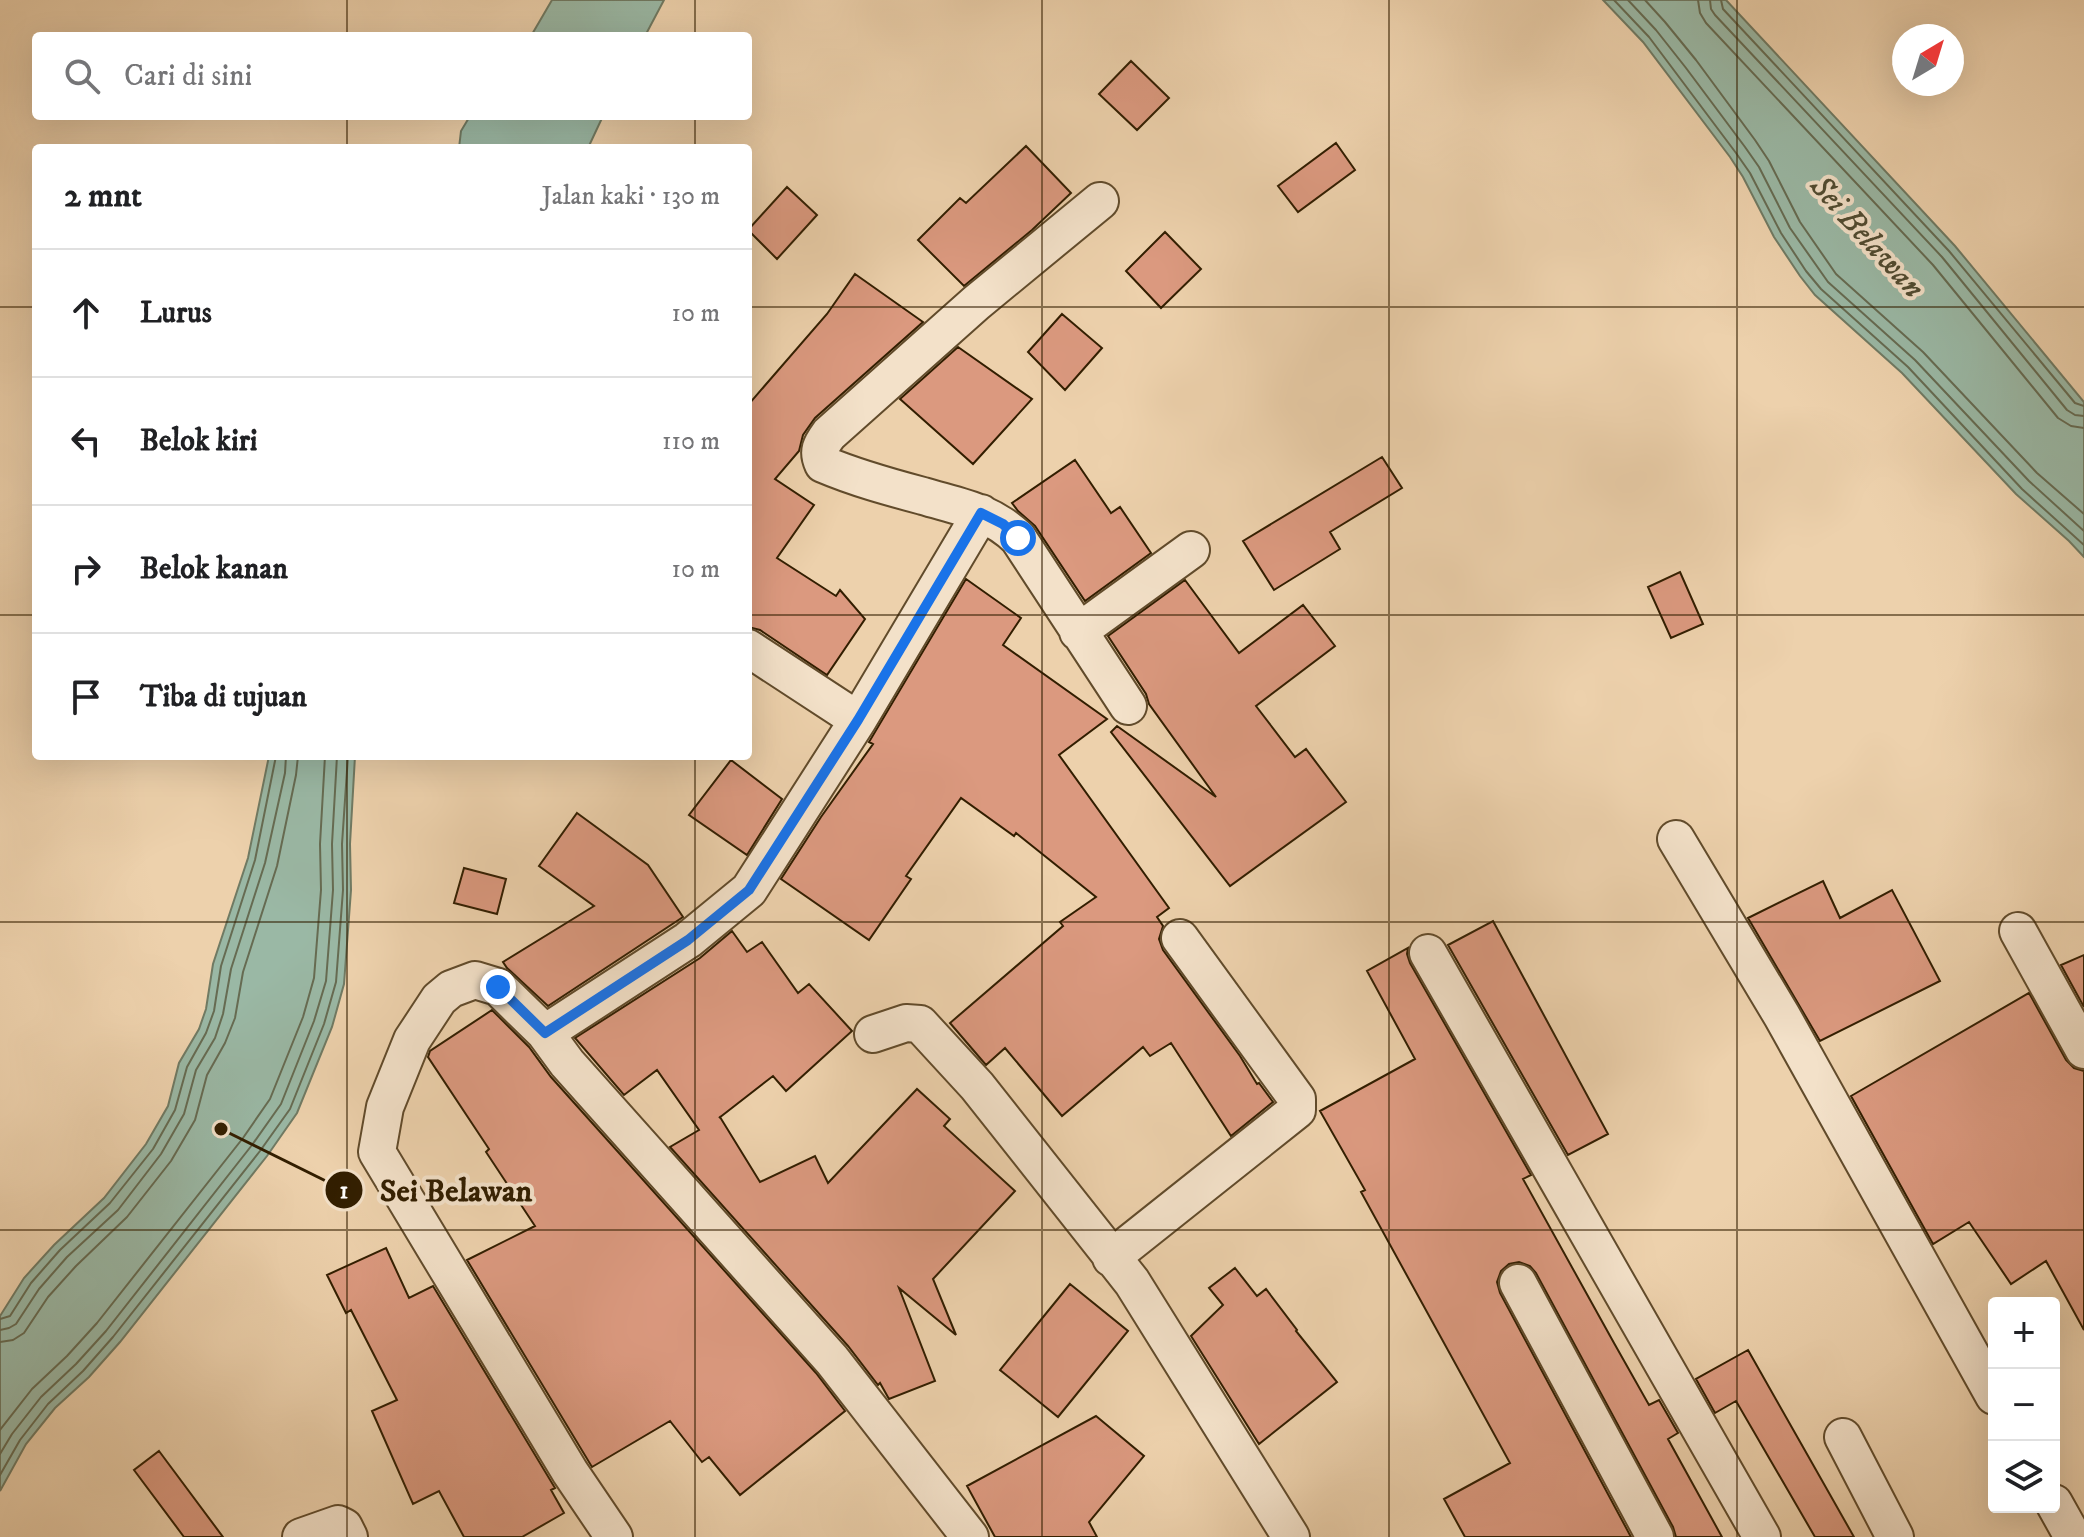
<!DOCTYPE html>
<html lang="id">
<head>
<meta charset="utf-8">
<style>
	body { margin:0; font-family:"IM FELL DW Pica",serif; background:#f2f2f2; color:#202124 }
	.controls { position:absolute; right:24px; bottom:24px; display:grid; overflow:hidden; border-radius:8px; box-shadow:0 8px 32px #0002 }
	.controls button { width:72px; height:72px; display:grid; place-items:center; padding:0; border:0; border-bottom:2px solid #e0e0e0; background:#fff; color:#202124; font:40px sans-serif }
	.compass { position:absolute; left:1892px; top:24px; width:72px; height:72px; border-radius:50%; background:#fff; box-shadow:0 8px 32px #0002; rotate:38deg }
	.stop { position:absolute; width:24px; height:24px; margin:-18px; border:6px solid #1a73e8; border-radius:50%; background:#fff }
	.stop.end { background:#1a73e8; border-color:#fff; box-shadow:0 2px 8px #0008 }
	.list { margin:0; padding:0; list-style:none }
	h2 { display:flex; justify-content:space-between; align-items:center; height:104px; margin:0; padding:0 32px; font-size:34px }
	h2 small { font-size:26px; font-weight:400; color:#757577 }
	.list li { display:grid; grid-template-columns:52px 1fr auto; gap:24px; align-items:center; box-sizing:border-box; height:128px; padding:0 32px; border-top:2px solid #e0e0e0 }
	.list b { display:block; font-size:30px; white-space:nowrap }
	.list em { font-size:26px; font-style:normal; color:#757577 }
	.icon { flex:none; width:44px; height:44px; fill:none; stroke:currentColor; stroke-width:2; stroke-linecap:round; stroke-linejoin:round }
	.map { position:relative; flex:none; width:2084px; height:1537px; overflow:hidden }
	.search { position:absolute; background:#fff; box-shadow:0 8px 32px #0002; left:32px; top:32px; width:720px; height:88px; display:flex; align-items:center; gap:20px; box-sizing:border-box; padding:0 28px; border-radius:8px; color:#757577; font-size:30px }
	.panel { position:absolute; background:#fff; box-shadow:0 8px 32px #0002; left:32px; top:144px; width:720px; height:616px; border-radius:8px }
	.map>svg:first-child { display:block }
</style>
</head>
<body>
<div class="map">
<svg width="2084" height="1537" viewBox="0 0 2084 1537">
	<rect width="100%" height="100%" fill="#edd1ac"/>
	<filter id="stains"><feTurbulence type="fractalNoise" baseFrequency=".0025" numOctaves="4"/><feColorMatrix values="0 0 0 0 .2 0 0 0 0 .09 0 0 0 0 .02 0 0 0 .5 -.17"/></filter>
	<radialGradient id="worn" r=".72"><stop offset=".6" stop-color="#630" stop-opacity="0"/><stop offset="1" stop-color="#630" stop-opacity=".3"/></radialGradient>
	<path fill="#9ab8a5" stroke="#707a63" stroke-width="2" d="M 552,0 L 664,0 L 645,36 L 531,36 Z
		M 1603,0 L 1726,0 L 1955,246 L 2084,402 L 2084,557 L 2069,541 L 2016,494 L 1902,373 L 1815,295 L 1800,276 L 1774,237 L 1743,177 L 1730,157 L 1643,42 Z
		M 470,116 L 603,116 L 588,148 L 459,148 L 461,131 Z
		M 269,756 L 355,756 L 350,844 L 351,890 L 344,984 L 332,1027 L 297,1113 L 267,1156 L 120,1342 L 89,1377 L 55,1408 L 26,1444 L 0,1491 L 0,1316 L 24,1278 L 54,1245 L 104,1198 L 146,1144 L 168,1106 L 179,1063 L 199,1029 L 206,1009 L 213,964 L 248,858 Z"/>
	<g fill="none" stroke-linecap="round" stroke-linejoin="round">
		<path stroke="#666b52" stroke-width="2" d="M 1614,0 L 1649,37 L 1736,153 L 1750,173 L 1781,233 L 1806,271 L 1821,289 L 1908,367 L 2022,489 L 2084,545
			M 1628,0 L 1656,30 L 1686,68 L 1745,147 L 1759,167 L 1790,228 L 1828,282 L 1915,360 L 2029,481 L 2084,531
			M 1645,0 L 1665,22 L 1696,60 L 1755,140 L 1769,161 L 1800,222 L 1836,274 L 1923,352 L 2037,473 L 2084,514
			M 1698,0 L 1700,13 L 1706,23 L 1933,265 L 2058,418 L 2071,426 L 2084,428
			M 1710,0 L 1711,9 L 1715,15 L 1942,257 L 2067,410 L 2075,415 L 2084,416
			M 1721,0 L 1723,9 L 1949,251 L 2075,403 L 2084,406
			M 0,1319 L 10,1316 L 31,1283 L 60,1250 L 110,1203 L 153,1149 L 175,1110 L 187,1067 L 206,1033 L 214,1011 L 221,966 L 255,860 L 276,756
			M 0,1330 L 9,1328 L 16,1324 L 39,1289 L 67,1257 L 118,1210 L 161,1154 L 184,1114 L 196,1070 L 215,1038 L 223,1014 L 231,969 L 265,863 L 285,773 L 286,756
			M 0,1342 L 13,1340 L 24,1333 L 48,1297 L 76,1266 L 127,1217 L 171,1161 L 195,1120 L 207,1075 L 225,1043 L 235,1018 L 243,972 L 277,866 L 296,775 L 298,756
			M 0,1430 L 32,1389 L 67,1356 L 97,1323 L 243,1138 L 270,1099 L 303,1017 L 314,978 L 321,890 L 320,844 L 325,756
			M 0,1454 L 12,1434 L 41,1397 L 76,1364 L 106,1331 L 252,1145 L 281,1104 L 314,1021 L 326,981 L 333,890 L 332,844 L 337,756
			M 0,1475 L 20,1440 L 48,1404 L 83,1371 L 113,1337 L 260,1151 L 290,1109 L 324,1024 L 336,982 L 343,890 L 342,844 L 348,756"/>
	</g>
	<path fill="#db997f" stroke="#321e00" stroke-width="2" d="M 1131,61 L 1169,98 L 1137,130 L 1099,94 Z
		M 1336,143 L 1355,170 L 1298,212 L 1278,186 Z
		M 1026,146 L 1071,193 L 1032,230 L 964,286 L 918,240 L 960,198 L 966,203 Z
		M 787,187 L 817,215 L 777,259 L 748,230 Z
		M 1165,232 L 1201,269 L 1161,308 L 1126,271 Z
		M 855,274 L 923,322 L 815,418 L 803,435 L 799,451 L 775,479 L 814,505 L 777,558 L 836,596 L 840,590 L 865,619 L 827,675 L 760,630 L 748,627 L 748,405 L 827,314 Z
		M 1062,314 L 1102,348 L 1065,390 L 1028,352 Z
		M 958,347 L 1032,399 L 973,464 L 900,399 Z
		M 1382,457 L 1402,488 L 1330,532 L 1340,549 L 1274,590 L 1243,541 Z
		M 1075,460 L 1111,513 L 1120,507 L 1151,553 L 1085,601 L 1035,526 L 1018,511 L 1012,503 Z
		M 1680,572 L 1703,624 L 1671,638 L 1648,587 Z
		M 966,579 L 1021,618 L 1003,645 L 1107,719 L 1059,755 L 1169,908 L 1157,917 L 1163,926 L 1159,939 L 1163,950 L 1240,1056 L 1257,1084 L 1259,1083 L 1273,1102 L 1231,1136 L 1171,1043 L 1150,1056 L 1143,1047 L 1062,1116 L 1005,1048 L 986,1065 L 950,1023 L 1063,926 L 1060,922 L 1096,897 L 1016,833 L 1014,836 L 961,798 L 906,876 L 911,879 L 869,940 L 781,879 L 821,817 L 873,744 L 869,742 Z
		M 1185,580 L 1239,653 L 1303,605 L 1335,646 L 1256,706 L 1295,757 L 1306,749 L 1346,802 L 1230,886 L 1111,732 L 1117,726 L 1216,797 L 1149,704 L 1146,694 L 1108,636 Z
		M 731,760 L 782,799 L 747,855 L 689,815 Z
		M 577,813 L 648,865 L 683,917 L 548,1006 L 507,968 L 503,962 L 594,906 L 539,866 Z
		M 464,868 L 506,879 L 497,914 L 454,903 Z
		M 1823,881 L 1840,918 L 1892,890 L 1940,981 L 1820,1041 L 1748,918 Z
		M 1493,921 L 1608,1134 L 1568,1155 L 1448,945 Z
		M 732,931 L 747,952 L 762,942 L 798,993 L 809,984 L 852,1031 L 786,1091 L 773,1076 L 719,1118 L 720,1117 L 760,1182 L 815,1156 L 828,1183 L 917,1089 L 950,1119 L 944,1126 L 1015,1191 L 933,1279 L 956,1335 L 899,1288 L 935,1381 L 889,1399 L 880,1383 L 878,1385 L 848,1346 L 670,1147 L 699,1130 L 657,1070 L 624,1095 L 575,1038 L 700,958 Z
		M 1408,948 L 1407,954 L 1410,963 L 1531,1175 L 1523,1179 L 1614,1343 L 1649,1405 L 1659,1400 L 1678,1433 L 1668,1439 L 1722,1537 L 1676,1537 L 1673,1527 L 1536,1273 L 1530,1266 L 1519,1262 L 1509,1264 L 1501,1271 L 1497,1282 L 1500,1293 L 1631,1537 L 1465,1537 L 1444,1499 L 1510,1463 L 1361,1192 L 1365,1190 L 1320,1111 L 1415,1059 L 1367,971 Z
		M 2084,955 L 2084,1007 L 2061,965 Z
		M 2029,993 L 2066,1060 L 2074,1068 L 2084,1071 L 2084,1330 L 2046,1261 L 2011,1284 L 1969,1222 L 1933,1244 L 1851,1096 Z
		M 492,1010 L 529,1047 L 551,1077 L 816,1373 L 845,1411 L 740,1495 L 709,1457 L 702,1462 L 670,1421 L 592,1467 L 467,1260 L 535,1226 L 486,1152 L 489,1149 L 428,1057 L 430,1051 Z
		M 386,1248 L 409,1298 L 433,1286 L 555,1488 L 551,1490 L 564,1513 L 522,1537 L 464,1537 L 439,1491 L 413,1504 L 372,1411 L 397,1400 L 351,1310 L 346,1313 L 327,1275 Z
		M 1235,1268 L 1257,1296 L 1266,1289 L 1297,1330 L 1296,1331 L 1337,1382 L 1259,1444 L 1191,1336 L 1223,1305 L 1209,1288 Z
		M 1070,1284 L 1128,1331 L 1058,1417 L 1000,1370 Z
		M 1748,1350 L 1803,1447 L 1854,1537 L 1815,1537 L 1736,1401 L 1715,1413 L 1696,1379 Z
		M 1096,1416 L 1144,1456 L 1089,1522 L 1097,1537 L 995,1537 L 967,1486 Z
		M 159,1451 L 223,1537 L 184,1537 L 134,1470 Z"/>
	<g fill="none" stroke-linecap="round" stroke-linejoin="round">
		<defs>
			<path id="street" d="M 1100,201 L 976,303 L 829,434 C 821,445 817,451 823,464 C 856,478 889,487 923,496 C 960,507 990,511 1018,538 L 1128,706
				M 1078,632 L 1191,550
				M 748,648 L 858,720
				M 1676,839 L 1782,1016 L 1994,1396
				M 2018,931 L 2084,1050
				M 1428,953 L 1762,1537
				M 545,1033 L 688,940 L 749,890 L 858,720 L 981,513
				M 873,1034 L 906,1023 L 920,1024 L 977,1086 L 1132,1282 L 1291,1537
				M 1111,1258 L 1297,1110 L 1297,1099 L 1180,938
				M 1518,1283 L 1655,1537
				M 1843,1437 L 1895,1537
				M 2054,1503 L 2073,1537
				M 301,1537 L 338,1524 L 344,1527 L 349,1537
				M 614,1537 L 570,1472 L 377,1152 L 385,1107 L 412,1040 L 439,999 L 451,989 L 475,980 L 498,987 L 545,1033 L 567,1063 L 832,1360 L 970,1537"/>
		</defs>
		<use href="#street" stroke="#614b2b" stroke-width="40"/>
		<use href="#street" stroke="#f3e1c9" stroke-width="36"/>
	</g>
	<g fill="none" stroke-linecap="round" stroke-linejoin="round">
		<path stroke="#1a73e8" stroke-width="10" d="M 498,987 L 545,1033 L 688,940 L 749,890 L 858,720 L 981,513 L 1003,524 L 1018,538"/>
	</g>
	<path fill="none" stroke="#321e00" stroke-width="2" stroke-opacity="0.55" d="M 347,0 L 347,36M 695,0 L 695,36M 1042,0 L 1042,1537M 1389,0 L 1389,1537M 1737,0 L 1737,1537M 347,116 L 347,148M 695,116 L 695,148M 0,307 L 36,307M 748,307 L 2084,307M 0,615 L 36,615M 748,615 L 2084,615M 347,756 L 347,1537M 695,756 L 695,1537M 0,922 L 2084,922M 0,1230 L 2084,1230"/>
	<g text-anchor="middle" stroke-width="8" stroke-linejoin="round" paint-order="stroke">
		<g font-size="32" font-style="italic" fill="#514c32" stroke="#f3e1c9">
			<text transform="translate(1868 236) rotate(48)" y="11">Sei Belawan</text>
		</g>
	</g>
	<path fill="none" stroke="#321e00" stroke-width="3" d="M221 1129L344 1190"/>
	<g fill="#321e00" stroke="#f3e1c9" stroke-width="3">
		<circle cx="221" cy="1129" r="8"/>
		<circle cx="344" cy="1190" r="20"/>
	</g>
	<g font-size="24" text-anchor="middle" font-weight="bold" fill="#fff">
		<text x="344" y="1198">1</text>
	</g>
	<g font-size="32" text-anchor="middle" font-weight="bold" fill="#321e00" stroke="#f3e1c9" stroke-width="8" stroke-linejoin="round" paint-order="stroke">
		<text x="456" y="1201">Sei Belawan</text>
	</g>
	<rect width="100%" height="100%" filter="url(#stains)"/>
	<rect width="100%" height="100%" fill="url(#worn)"/>
</svg>
<div class="controls">
<button>+</button>
<button>−</button>
<button><svg class="icon" aria-label="layers" viewBox="0 0 24 24"><path d="M12 4l9 5-9 5-9-5zM3 14l9 5 9-5"/></svg></button>
</div>
<svg class="compass" viewBox="-18 -18 36 36"><path d="M0-13l5 13h-10z" fill="#e53935"/><path d="M0 13l5-13h-10z" fill="#757577"/></svg>
<div class="stop" style="left:1018px;top:538px"></div>
<div class="stop end" style="left:498px;top:987px"></div>
<div class="search"><svg class="icon" aria-label="search" viewBox="0 0 24 24"><circle cx="10" cy="10" r="6"/><path d="M15 15l6 6"/></svg>Cari di sini</div>
<section class="panel">
<h2>2 mnt<small>Jalan kaki · 130 m</small></h2>
<ul class="list">
<li><svg class="icon" aria-label="ahead" viewBox="0 0 24 24"><path d="M12 20V5M6 11l6-6 6 6"/></svg><div><b>Lurus</b></div><em>10 m</em></li>
<li><svg class="icon" aria-label="left" viewBox="0 0 24 24"><path d="M17 20v-9H6M10 6l-5 5 5 5"/></svg><div><b>Belok kiri</b></div><em>110 m</em></li>
<li><svg class="icon" aria-label="right" viewBox="0 0 24 24"><path d="M7 20v-9h11M14 6l5 5-5 5"/></svg><div><b>Belok kanan</b></div><em>10 m</em></li>
<li><svg class="icon" aria-label="arrive" viewBox="0 0 24 24"><path d="M6 21V4h12l-3 4 3 4H6"/></svg><div><b>Tiba di tujuan</b></div></li>
</ul>
</section>
</div>
</body>
</html>
